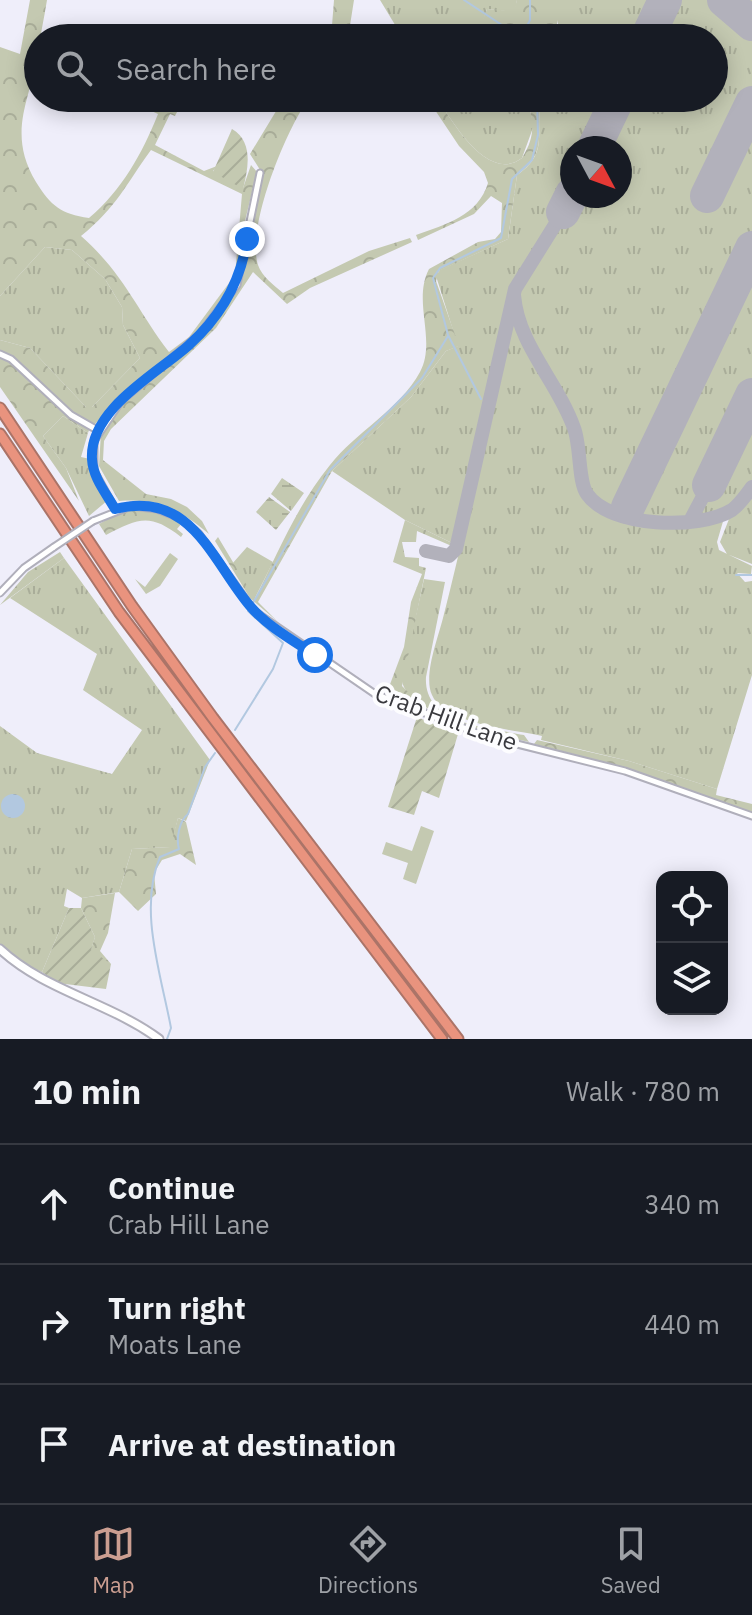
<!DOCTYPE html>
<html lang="en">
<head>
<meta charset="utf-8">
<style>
	body { margin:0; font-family:"IBM Plex Sans",sans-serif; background:#242831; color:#f1f3f6 }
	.controls { position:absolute; right:24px; bottom:24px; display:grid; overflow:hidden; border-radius:16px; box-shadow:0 4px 20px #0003 }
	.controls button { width:72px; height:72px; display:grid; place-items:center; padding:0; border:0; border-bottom:2px solid #363941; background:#171b24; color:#f1f3f6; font:40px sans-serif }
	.compass { position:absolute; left:560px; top:136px; width:72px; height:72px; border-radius:50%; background:#171b24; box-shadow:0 4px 20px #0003; rotate:131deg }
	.stop { position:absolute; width:24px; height:24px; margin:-18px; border:6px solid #1a73e8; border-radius:50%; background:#fff }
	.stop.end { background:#1a73e8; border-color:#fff; box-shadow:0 2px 8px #0008 }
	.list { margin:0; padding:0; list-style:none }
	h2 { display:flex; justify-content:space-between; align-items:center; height:104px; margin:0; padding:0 32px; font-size:34px }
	h2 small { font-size:26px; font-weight:400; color:#9ea1a6 }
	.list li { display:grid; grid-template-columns:52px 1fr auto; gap:24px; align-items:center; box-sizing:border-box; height:120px; padding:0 32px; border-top:2px solid #363941 }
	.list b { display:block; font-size:30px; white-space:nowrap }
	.list p { margin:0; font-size:26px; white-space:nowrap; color:#9ea1a6 }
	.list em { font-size:26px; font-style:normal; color:#9ea1a6 }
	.icon { flex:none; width:44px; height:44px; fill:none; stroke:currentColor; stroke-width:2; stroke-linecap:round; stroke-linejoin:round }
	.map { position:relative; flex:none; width:752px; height:1039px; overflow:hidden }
	.search { position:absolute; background:#171b24; box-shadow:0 4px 20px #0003; left:24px; right:24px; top:24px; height:88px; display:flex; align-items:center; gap:20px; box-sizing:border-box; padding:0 28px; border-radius:44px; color:#9ea1a6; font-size:30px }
	.sheet { height:464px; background:#171b24 }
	nav { display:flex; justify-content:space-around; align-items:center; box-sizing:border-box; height:112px; border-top:2px solid #363941; background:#171b24; font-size:22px; color:#9ea1a6 }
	nav a { display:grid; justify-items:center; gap:4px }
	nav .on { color:#cb9e91 }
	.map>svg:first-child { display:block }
</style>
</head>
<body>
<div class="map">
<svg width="752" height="1039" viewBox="0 0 752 1039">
	<defs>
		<pattern id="grass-tufts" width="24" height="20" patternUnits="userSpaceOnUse" patternTransform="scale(2)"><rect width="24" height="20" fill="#c4c9b1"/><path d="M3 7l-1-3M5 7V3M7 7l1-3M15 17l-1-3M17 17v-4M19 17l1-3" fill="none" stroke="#a9ad99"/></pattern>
		<pattern id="forest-crowns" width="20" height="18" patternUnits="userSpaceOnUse" patternTransform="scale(2)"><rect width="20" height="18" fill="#c4c9b1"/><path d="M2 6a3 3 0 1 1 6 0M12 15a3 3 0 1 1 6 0" fill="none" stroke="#a9ad99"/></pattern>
		<pattern id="wetland-marsh" width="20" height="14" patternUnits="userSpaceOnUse" patternTransform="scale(2)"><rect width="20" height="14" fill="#c4c9b1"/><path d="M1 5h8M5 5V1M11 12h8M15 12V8" fill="none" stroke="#a9ad99"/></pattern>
		<pattern id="garden-furrows" width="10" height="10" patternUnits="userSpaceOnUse" patternTransform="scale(2)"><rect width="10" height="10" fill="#c4c9b1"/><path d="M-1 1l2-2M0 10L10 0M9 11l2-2" fill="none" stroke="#a9ad99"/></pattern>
		<pattern id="water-ripples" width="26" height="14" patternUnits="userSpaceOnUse" patternTransform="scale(2)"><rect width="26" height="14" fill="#b2c8e0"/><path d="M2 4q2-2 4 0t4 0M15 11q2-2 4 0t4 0" fill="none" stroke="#92a3b7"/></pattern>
	</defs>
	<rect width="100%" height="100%" fill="#efeefa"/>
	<path fill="url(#grass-tufts)" d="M 380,0 L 517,0 L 515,12 L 487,9 L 481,27 L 486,38 L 403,38 Z
		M 558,0 L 659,0 L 641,38 L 545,38 L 558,26 Z
		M 671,0 L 752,0 L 752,481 C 746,489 740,500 732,506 C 697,531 618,520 589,491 C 582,461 582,434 568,405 C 550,369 523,338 517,297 L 577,196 L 620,196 L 620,148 L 600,148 L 624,98 L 714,98 L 714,38 L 653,38 Z
		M 437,98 L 526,98 L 534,125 L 522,158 C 488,184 452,121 437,98 Z
		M 543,98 L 612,98 L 588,148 L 572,148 L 572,182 L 550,226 L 510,290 L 454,544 L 405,520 L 332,471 L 411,397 L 446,351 L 458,346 L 436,276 L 440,270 L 508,239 L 517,175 C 552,151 532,130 543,98 Z
		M 45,247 L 72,250 L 105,279 L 122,307 L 123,325 L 140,358 L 92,407 L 86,407 L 30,348 L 0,340 L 0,296 Z
		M 513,321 L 570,427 L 578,455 L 580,487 L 587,500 L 609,516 L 629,522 L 686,525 L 724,518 L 717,542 L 719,550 L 752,566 L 751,574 L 737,573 L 745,582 L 752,581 L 752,675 L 717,789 L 629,761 L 541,740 L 542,736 C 516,730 444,724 432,695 C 423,676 438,638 443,618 C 468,521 487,423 508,326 Z
		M 63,416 L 88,433 L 81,457 L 90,459 L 108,500 L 89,516 L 66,468 L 43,436 Z
		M 752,492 L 752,564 L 727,554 L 720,542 L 729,519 Z
		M 247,547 L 273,562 L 254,600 L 232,564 Z
		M 64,558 L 210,760 L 186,821 L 178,818 L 171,847 L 132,849 L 119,892 L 82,898 L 67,889 L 64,906 L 69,908 L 42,972 L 23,964 L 0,944 L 0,726 L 37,753 L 112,774 L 142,730 L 83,690 L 97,654 L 10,598 Z
		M 449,562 L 426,677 C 423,725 490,728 524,735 L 529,742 C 502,737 402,712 402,679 L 424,579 L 445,582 Z"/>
	<path fill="url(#forest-crowns)" fill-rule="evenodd" d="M 30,0 L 47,0 C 44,19 40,36 38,53 C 31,99 6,132 36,182 C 51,206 61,214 89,218 C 122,190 142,154 158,114 L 123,98 L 153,98 L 169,106 L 173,98 L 184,98 L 175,116 L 170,114 L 155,145 L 204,171 L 217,166 L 213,171 L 243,188 L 251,165 L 257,172 L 244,225 L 240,272 L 232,287 L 196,335 L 148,372 L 95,424 L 91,424 L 88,433 L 63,416 L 43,436 L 66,468 L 79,501 L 0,387 L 0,340 L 30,348 L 86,407 L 92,407 L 140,358 L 123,325 L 122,307 L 105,279 L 72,250 L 45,247 L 0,296 L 0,47 L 20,54 ZM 151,150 L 242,194 L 235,275 L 189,337 L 169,352 C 136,309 125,275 81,236 C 117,207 126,184 151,150 Z
		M 334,0 L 354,0 L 348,38 L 331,38 Z
		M 517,0 L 558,0 C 566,52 521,38 486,38 L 481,24 L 487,9 L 514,11 Z
		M 284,98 L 309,98 C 286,130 246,227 258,265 C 262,277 274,285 283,293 L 369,251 L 410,238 L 412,242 L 310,288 L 287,304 L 253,272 L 216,328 L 111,429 L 104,441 L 103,460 L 146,494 L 171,499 L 187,507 L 202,521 L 209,534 C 179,509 159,498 119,501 L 99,466 L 101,432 L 133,392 L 200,337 L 239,286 L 262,173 L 250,154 Z
		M 427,98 L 437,98 C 452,121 488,184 522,158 C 536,136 534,121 526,98 L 543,98 C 532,130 552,150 517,175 L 508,239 L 439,271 L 436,281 L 459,346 L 446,351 L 411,397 L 332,471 L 258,602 L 278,622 L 250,598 L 215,541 L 218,537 L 255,599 C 277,554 298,504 330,465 C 356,432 400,409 420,372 C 437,340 412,302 429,269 L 478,242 L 495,239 L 501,232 L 502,203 L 491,196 L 474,214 L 418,240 L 416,235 C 446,224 478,216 488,183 L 484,172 L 459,146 Z
		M 145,508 L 182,523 L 177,529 L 183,534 L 181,537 C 150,513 139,518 106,535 L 99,524 L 119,513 Z
		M 405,520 L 454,544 L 454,547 L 417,531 L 416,542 L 402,542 L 405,557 L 419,558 L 419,566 L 426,568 L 402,686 L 423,707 L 462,723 L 394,698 L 395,694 L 392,697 L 386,695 L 404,647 L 411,602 L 422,574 L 393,562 Z
		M 60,552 L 64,558 L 0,605 L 28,572 Z
		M 170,553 L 178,559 L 160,586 L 146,594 L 135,579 L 145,587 Z
		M 537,740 L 629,761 L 717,789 L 716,795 L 752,804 L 752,814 L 608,763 L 534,744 Z
		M 178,818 L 186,822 L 196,865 L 180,854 L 162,860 L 154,873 L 156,894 L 138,911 L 119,892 L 132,849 L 170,847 Z
		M 115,893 L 108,933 L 100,951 L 111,964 L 97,958 L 86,964 L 95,937 L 81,908 L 82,898 Z"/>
	<path fill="url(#wetland-marsh)" d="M 282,478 L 304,493 L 291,511 L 271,494 Z
		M 269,497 L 290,512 L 276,530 L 256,512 Z"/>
	<path fill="url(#garden-furrows)" d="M 232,129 C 254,142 248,169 243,189 L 213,172 Z
		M 417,717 L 458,734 L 439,798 L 422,791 L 414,815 L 388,807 Z
		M 69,908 L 81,908 L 95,937 L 91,950 L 111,964 L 106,989 L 57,983 L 42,972 Z"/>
	<path fill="#c4c9b1" d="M 421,826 L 434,831 L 416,884 L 403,879 L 408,863 L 382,854 L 386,842 L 412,851 Z"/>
	<path fill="url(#water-ripples)" d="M1 806a12 12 0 1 1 24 0a12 12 0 1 1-24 0Z"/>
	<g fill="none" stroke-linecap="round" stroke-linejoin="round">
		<path stroke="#b2c8e0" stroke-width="2" d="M 464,0 L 511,31 L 523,34
			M 526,38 L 523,34 L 530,20 L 530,0
			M 481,399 L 448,335 L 433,278 L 440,268 L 501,238 L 512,179 L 532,160 L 538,135 L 537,98
			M 736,575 L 752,575
			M 253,603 L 330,470 L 422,378 L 448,336
			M 235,730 L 273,669 L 283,643 L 248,611
			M 167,1039 L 171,1028 C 161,974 138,909 160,857 L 179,849 C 176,839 179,821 188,814 L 205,767 L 215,753"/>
		<path stroke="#b2b1bb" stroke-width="14" d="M 514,295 C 518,345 558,382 574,428 C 581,446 578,482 587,494 C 610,528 700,530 732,510 C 740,504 746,495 752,487
			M 690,521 L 709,485
			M 426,551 L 449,556 L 456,549 L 515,289 L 563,212"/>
		<path stroke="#b2b1bb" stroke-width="34" d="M 724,0 L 752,24
			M 647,38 L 665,0
			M 594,148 L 618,98
			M 707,196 L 752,103
			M 563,212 L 572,194
			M 709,485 L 752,395
			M 628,507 L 752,248"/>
		<defs>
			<path id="street" d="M 0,354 L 11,359 L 71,415 L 99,431
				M 115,509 L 94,471 L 94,441 L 121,401 L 200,334 L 237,285 L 260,173
				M 93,521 L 131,506 L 157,509 L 180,518 L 199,534 L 254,611 L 375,694 L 485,736 L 625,771 L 752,816
				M 0,593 L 24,568 L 54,547"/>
			<path id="secondary" d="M 0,949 C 45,991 109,1002 159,1039"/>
			<path id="highway" d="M 0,408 L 132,606 L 213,718 L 458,1039
				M 0,434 L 119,612 L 442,1039"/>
		</defs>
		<use href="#street" stroke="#b0afbb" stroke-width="9"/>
		<use href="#secondary" stroke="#b0afbb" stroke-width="11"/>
		<use href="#highway" stroke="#ab7468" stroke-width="13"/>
		<use href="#street" stroke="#fff" stroke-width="5"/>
		<use href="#secondary" stroke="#fff" stroke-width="7"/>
		<use href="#highway" stroke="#e9937e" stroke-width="9"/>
		<defs>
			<path id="street-bridge" d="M 54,547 L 93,521"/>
		</defs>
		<use href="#street-bridge" stroke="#b0afbb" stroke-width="9" stroke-linecap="butt"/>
		<use href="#street-bridge" stroke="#fff" stroke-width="5"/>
	</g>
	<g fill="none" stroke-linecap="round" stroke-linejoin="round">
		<path stroke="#1a73e8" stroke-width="10" d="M 247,239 C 241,282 221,316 189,345 C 158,373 89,409 92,459 C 93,478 106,493 115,509 C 191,489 212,561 250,606 C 267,626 294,641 315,655"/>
	</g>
	<g text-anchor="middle" stroke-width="8" stroke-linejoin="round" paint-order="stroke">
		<g font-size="24" fill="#39393e" stroke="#fdfdff">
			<text transform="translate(446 718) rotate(20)" y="8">Crab Hill Lane</text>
		</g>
	</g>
</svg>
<div class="controls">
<button><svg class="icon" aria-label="locate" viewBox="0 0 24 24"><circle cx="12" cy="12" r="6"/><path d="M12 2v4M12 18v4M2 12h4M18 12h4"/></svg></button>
<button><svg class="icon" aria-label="layers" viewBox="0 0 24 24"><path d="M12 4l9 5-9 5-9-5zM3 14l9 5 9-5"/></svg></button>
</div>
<svg class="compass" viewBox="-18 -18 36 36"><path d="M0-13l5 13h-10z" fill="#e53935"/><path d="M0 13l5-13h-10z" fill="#9ea1a6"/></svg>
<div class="stop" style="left:315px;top:655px"></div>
<div class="stop end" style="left:247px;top:239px"></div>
<div class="search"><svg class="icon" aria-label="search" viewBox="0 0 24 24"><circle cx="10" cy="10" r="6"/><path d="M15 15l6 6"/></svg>Search here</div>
</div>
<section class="sheet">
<h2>10 min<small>Walk · 780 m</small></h2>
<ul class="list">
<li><svg class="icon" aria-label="ahead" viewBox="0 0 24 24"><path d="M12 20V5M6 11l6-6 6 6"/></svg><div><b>Continue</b><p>Crab Hill Lane</p></div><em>340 m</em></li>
<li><svg class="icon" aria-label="right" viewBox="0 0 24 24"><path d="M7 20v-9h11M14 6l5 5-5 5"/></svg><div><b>Turn right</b><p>Moats Lane</p></div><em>440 m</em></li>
<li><svg class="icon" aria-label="arrive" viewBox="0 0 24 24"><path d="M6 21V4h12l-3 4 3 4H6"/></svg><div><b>Arrive at destination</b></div></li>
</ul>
</section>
<nav>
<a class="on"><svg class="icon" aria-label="map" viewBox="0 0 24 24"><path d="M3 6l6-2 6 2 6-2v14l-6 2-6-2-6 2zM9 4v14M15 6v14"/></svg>Map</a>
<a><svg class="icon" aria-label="directions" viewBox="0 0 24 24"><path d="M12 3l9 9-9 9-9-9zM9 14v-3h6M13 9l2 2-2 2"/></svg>Directions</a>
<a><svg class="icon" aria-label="saved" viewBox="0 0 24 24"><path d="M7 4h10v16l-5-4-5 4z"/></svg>Saved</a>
</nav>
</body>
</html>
